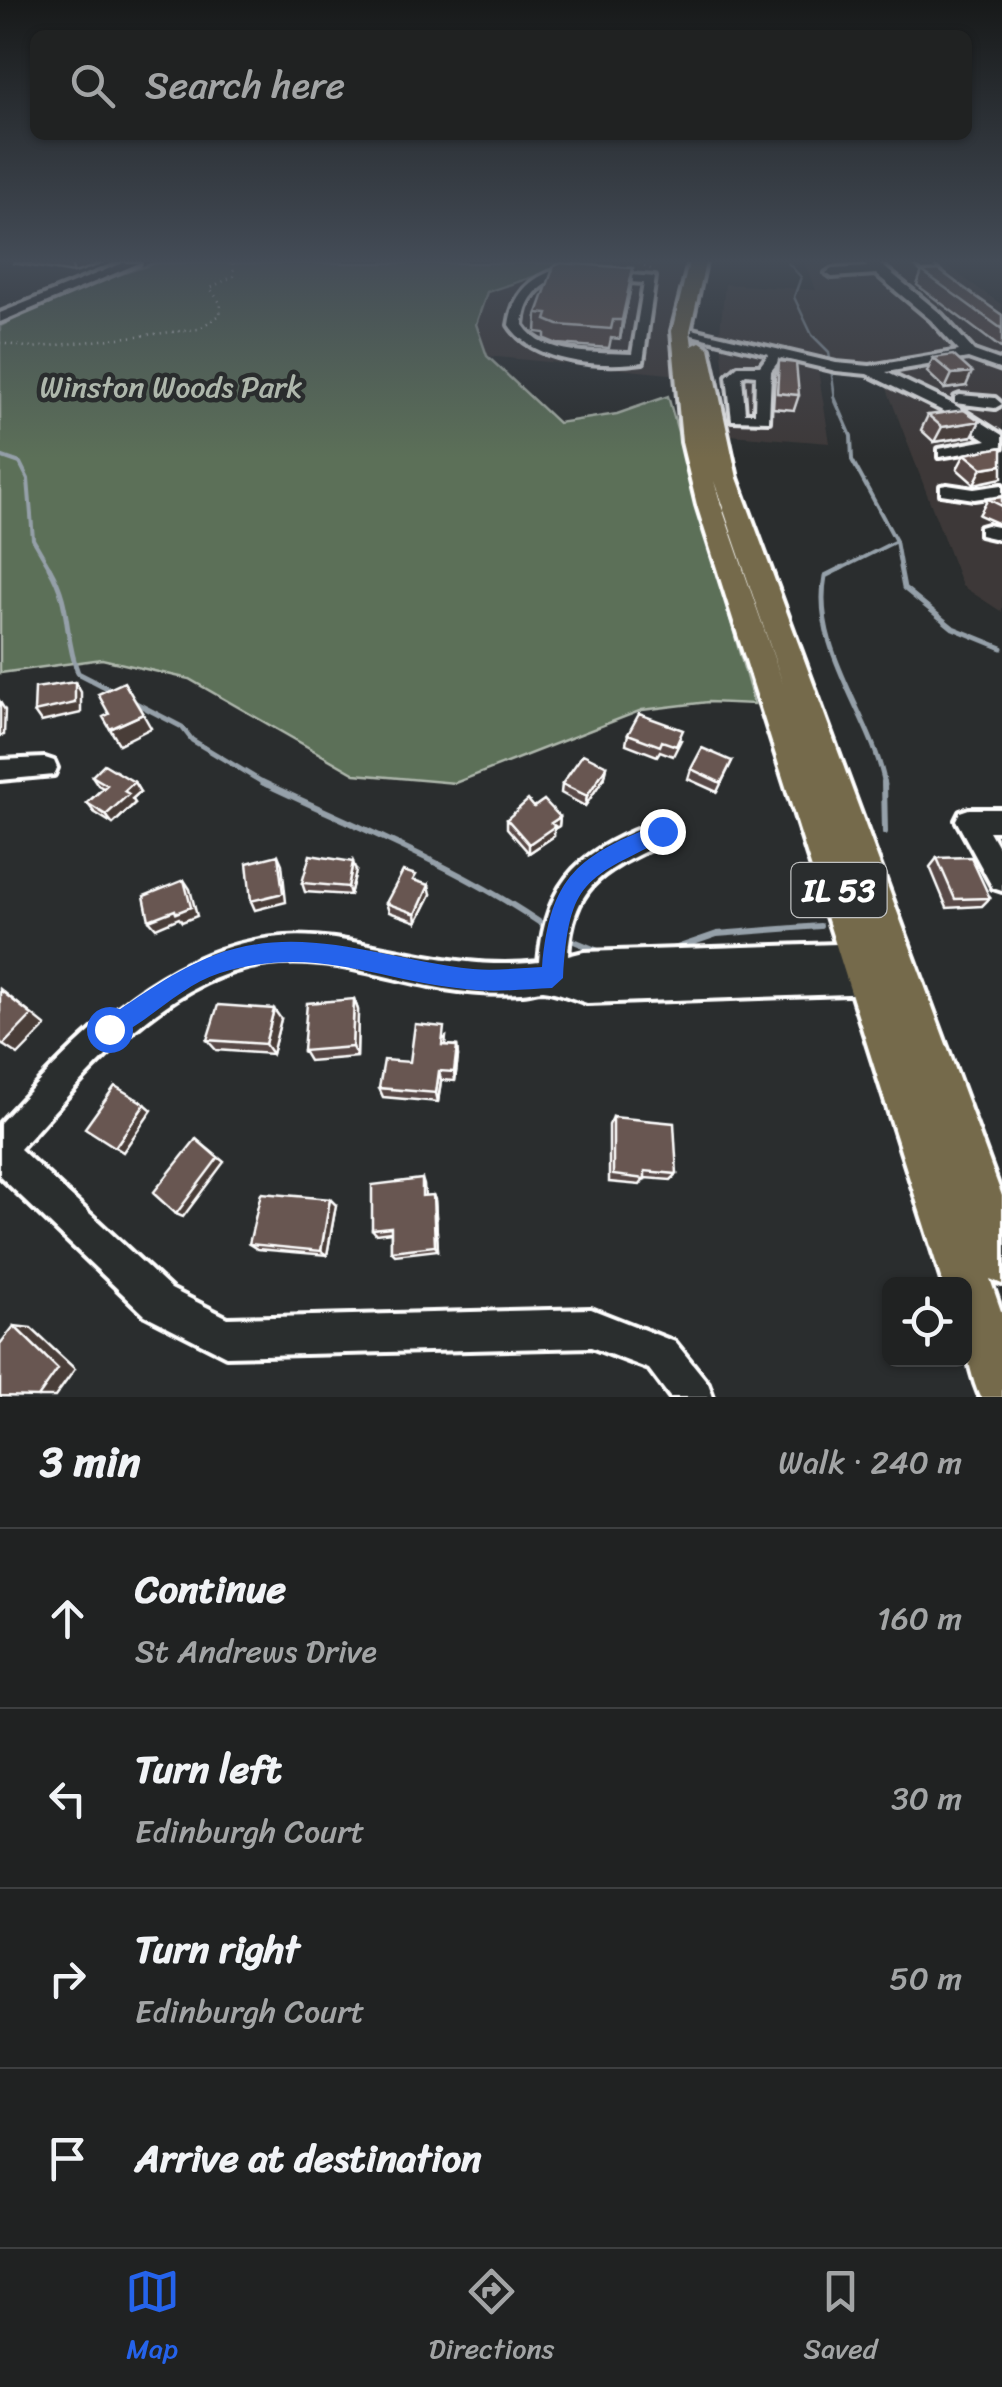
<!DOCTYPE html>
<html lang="en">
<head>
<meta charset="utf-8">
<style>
	body { margin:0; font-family:Sriracha,sans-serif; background:#282a2a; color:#f1f3f6 }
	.controls { position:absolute; right:30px; bottom:30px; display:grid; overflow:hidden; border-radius:15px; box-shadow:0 2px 8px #0004 }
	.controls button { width:90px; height:90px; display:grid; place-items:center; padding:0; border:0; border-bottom:2px solid #3d3f40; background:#202222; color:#f1f3f6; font:50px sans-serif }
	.stop { position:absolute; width:30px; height:30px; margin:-22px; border:8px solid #2563eb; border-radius:50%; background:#fff }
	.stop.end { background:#2563eb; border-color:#fff; box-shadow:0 2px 10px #0008 }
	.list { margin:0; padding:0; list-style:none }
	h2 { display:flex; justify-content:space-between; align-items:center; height:130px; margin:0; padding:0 40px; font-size:42px }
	h2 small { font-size:32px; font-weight:400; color:#a2a4a5 }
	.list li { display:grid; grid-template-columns:65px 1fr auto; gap:30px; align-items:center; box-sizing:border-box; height:180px; padding:0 40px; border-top:2px solid #3d3f40 }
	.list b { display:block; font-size:38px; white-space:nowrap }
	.list p { margin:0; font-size:32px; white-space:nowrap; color:#a2a4a5 }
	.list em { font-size:32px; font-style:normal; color:#a2a4a5 }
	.icon { flex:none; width:55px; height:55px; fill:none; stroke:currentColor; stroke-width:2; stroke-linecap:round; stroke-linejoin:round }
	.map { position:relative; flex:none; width:1002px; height:1397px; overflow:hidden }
	.search { position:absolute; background:#202222; box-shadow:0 2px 8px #0004; left:30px; right:30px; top:30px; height:110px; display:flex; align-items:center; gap:25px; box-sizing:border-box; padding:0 35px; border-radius:15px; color:#a2a4a5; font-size:38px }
	.sheet { height:850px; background:#202222 }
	nav { display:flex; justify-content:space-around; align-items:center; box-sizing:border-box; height:140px; border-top:2px solid #3d3f40; background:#202222; font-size:28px; color:#a2a4a5 }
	nav a { display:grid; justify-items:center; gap:5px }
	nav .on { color:#2563eb }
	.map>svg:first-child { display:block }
</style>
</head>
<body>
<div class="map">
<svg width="1002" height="1397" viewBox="0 0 1002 1397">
	<rect width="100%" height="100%" fill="#2a2d2e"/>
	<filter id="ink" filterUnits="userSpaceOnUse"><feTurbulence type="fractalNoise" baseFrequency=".01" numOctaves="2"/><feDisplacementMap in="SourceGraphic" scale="20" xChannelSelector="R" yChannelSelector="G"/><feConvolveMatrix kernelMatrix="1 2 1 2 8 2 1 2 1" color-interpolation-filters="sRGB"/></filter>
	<g filter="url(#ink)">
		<path fill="#3d3938" d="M 564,263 L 692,263 L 675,335 L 680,375 L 487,356 L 475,324 L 487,292 L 560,268 Z
			M 804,263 L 942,263 L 1002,305 L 1002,612 L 962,586 L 884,381 L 866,373 L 818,370 L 830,443 L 730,435 L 720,331 L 725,284 L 816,290 Z"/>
		<path fill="#5c6f59" stroke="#aeb7ac" stroke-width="2.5" d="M 155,263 L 564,263 L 560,268 L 487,292 L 476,324 L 487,356 L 558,423 L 617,414 L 668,396 L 754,704 L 708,702 L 642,710 L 455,783 L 355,774 L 189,679 L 102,659 L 0,673 L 0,326 L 81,287 Z"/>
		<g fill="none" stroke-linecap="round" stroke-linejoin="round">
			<path stroke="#95a0a9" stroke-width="2.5" d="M 788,263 L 801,277 L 794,297 L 812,335 L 829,352 L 835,399"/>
			<path stroke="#95a0a9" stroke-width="4" d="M 834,397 L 851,436 L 852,460 L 896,541 L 901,570
				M 0,456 L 20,463 L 28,479 L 33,539 L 51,570
				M 838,570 L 896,541"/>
			<path stroke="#95a0a9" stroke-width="5" d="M 49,567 C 72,606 63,634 78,673 L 113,691
				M 843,567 L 825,576 C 811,650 872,715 885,785
				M 900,567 L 904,588 L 953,628 L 1002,648
				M 132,701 L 182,727 L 192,740 L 267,785"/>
			<path stroke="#95a0a9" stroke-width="6" d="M 262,782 C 358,828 461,867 549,929
				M 884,782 L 885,832
				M 569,939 L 603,953
				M 668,951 L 717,934 L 820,926"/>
			<defs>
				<path id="minor" d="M 123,263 L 139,263 L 0,322 L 0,313 Z
					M 864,263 L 877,263 L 884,267 L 941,314 L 974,351 L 1002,361 L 1002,370 L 968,358 L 886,372 L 953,404 L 1002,435 L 1002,447 L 939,457 L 939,449 L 987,440 L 941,410 L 867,374 L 836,371 L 781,358 L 771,371 L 769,421 L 732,420 L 727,376 L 738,366 L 760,366 L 769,354 L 692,335 L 692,329 L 836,363 L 870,366 L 959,351 L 931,320 L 876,274 L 832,277 L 826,273 L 832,269 L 867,267 ZM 746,374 L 756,375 L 755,413 L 745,413 L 742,377 Z
					M 915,263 L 928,263 L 955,285 L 944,288 Z
					M 558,269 L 655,277 L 643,362 C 602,368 533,363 509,325 C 513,295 529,278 558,269 ZM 559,277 L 644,283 L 632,354 C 598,352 543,357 523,325 C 525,300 536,287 559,277 Z
					M 960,395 L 995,398 L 1002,404 L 995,408 L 955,403 L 955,397 Z
					M 947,485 L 974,489 L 1002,485 L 1002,495 L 974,499 L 941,494 L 941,486 Z
					M 987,525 L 1002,528 L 1002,540 L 980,535 L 980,527 Z
					M 45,758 L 54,761 L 57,768 L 54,775 L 0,780 L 0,760 Z
					M 969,809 L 1002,809 L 1002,831 L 989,831 L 1002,854 L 1002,891 L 993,888 L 956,820 L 960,812 Z
					M 662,820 L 671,823 L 675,831 L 671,839 C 608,870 573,879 568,956 L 584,952 L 870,943 L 880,947 L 884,957 L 880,966 L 887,969 L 892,979 L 887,989 L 877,993 L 587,1003 C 574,999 557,991 543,990 C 536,990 528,993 521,993 C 495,995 470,993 445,989 C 391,980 335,959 280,963 C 170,969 88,1074 20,1149 L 171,1289 L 228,1318 L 591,1309 L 675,1342 L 708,1383 L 713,1397 L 670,1397 L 649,1369 L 591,1347 L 226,1356 L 145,1315 L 0,1176 L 0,1123 C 89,1027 191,918 334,939 C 403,949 468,971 539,962 C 547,875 583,849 662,820 Z"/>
				<path id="major" d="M 689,263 L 705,263 L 690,331 L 692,346 L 700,342 L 709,348 L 737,478 L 1002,1196 L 1002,1284 L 990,1279 L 1002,1314 L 1002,1397 L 980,1397 C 964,1359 964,1325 964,1284 L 943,1284 L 697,505 L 682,442 L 672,331 ZM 714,481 L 784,687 L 721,505 Z"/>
			</defs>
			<use href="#minor" stroke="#fff" stroke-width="8"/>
			<use href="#major" stroke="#fff" stroke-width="8"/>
			<path stroke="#fff" stroke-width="2.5" stroke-dasharray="1 5" stroke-linecap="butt" d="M 639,263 L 651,269
				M 0,343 L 32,348 L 198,329 L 220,315 L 221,304 L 210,288 L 234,276 L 233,263"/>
			<use href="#minor" fill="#2a2d2e" fill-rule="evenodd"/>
			<use href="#major" fill="#756b4b" fill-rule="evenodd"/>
		</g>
		<path fill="#594a46" stroke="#fff" stroke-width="2.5" d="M 12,263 L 103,263 L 74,273 Z
			M 922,271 L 1002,315 L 1002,349 L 917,285 Z
			M 631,286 L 620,339 L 611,338 L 609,348 L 557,344 L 545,339 L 545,333 L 536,332 L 537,313 Z
			M 933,358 L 966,386 L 945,389 L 927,372 Z
			M 779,361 L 799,395 L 794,410 L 773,408 L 775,376 Z
			M 928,415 L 980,421 L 972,436 L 934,442 L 921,430 Z
			M 1002,447 L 974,484 L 957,469 L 965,454 Z
			M 1002,497 L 1002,525 L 979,515 L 988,499 Z
			M 628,734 L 681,740 L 673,756 L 660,751 L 657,756 L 626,744 Z
			M 732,761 L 717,792 L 688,779 L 691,769 Z
			M 607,766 L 605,776 L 585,806 L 561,793 L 562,784 Z
			M 92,776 L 134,782 L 140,792 L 132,799 L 135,803 L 113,824 L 94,812 L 87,803 L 103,788 L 98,785 Z
			M 534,807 L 560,817 L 559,826 L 554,829 L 554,836 L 529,853 L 507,828 L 507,819 Z
			M 937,858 L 990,898 L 982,906 L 947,908 L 930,867 Z
			M 356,871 L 350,895 L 305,892 L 302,883 Z
			M 416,881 L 431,894 L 417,922 L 389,912 L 386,903 Z
			M 354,999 L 358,1010 L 357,1057 L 309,1061 L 303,1051 Z
			M 281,1019 L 272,1054 L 216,1050 L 207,1040 Z
			M 446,1037 L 445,1045 L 457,1046 L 458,1056 L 455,1081 L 441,1080 L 438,1102 L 383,1097 L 379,1088 L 410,1062 Z
			M 613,1117 L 677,1174 L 671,1180 L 645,1178 L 640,1185 L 609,1182 L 609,1125 Z
			M 422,1179 L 424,1185 L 425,1196 L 433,1195 L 435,1200 L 438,1250 L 395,1255 L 391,1251 L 391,1232 L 376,1234 L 372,1229 Z
			M 336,1205 L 327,1255 L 257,1249 L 249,1244 Z"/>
		<path fill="#493c39" stroke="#fff" stroke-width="2.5" d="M 74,263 L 103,263 L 74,273 L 71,264 Z
			M 633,268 L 631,286 L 620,339 L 622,320 Z
			M 972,372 L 966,386 L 945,389 L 952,374 Z
			M 980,421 L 972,436 L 934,442 L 942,427 Z
			M 1002,465 L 1002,478 L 974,484 L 982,468 Z
			M 75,682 L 81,692 L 81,713 L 41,722 L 34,712 Z
			M 0,702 L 5,710 L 4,735 L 0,736 Z
			M 143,714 L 151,728 L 119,744 L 110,729 Z
			M 607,766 L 605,776 L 585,806 L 587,796 Z
			M 134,782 L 140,792 L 132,799 L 135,803 L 113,824 L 106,815 L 124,791 Z
			M 560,817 L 559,826 L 554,829 L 554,836 L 529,853 L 529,844 L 551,823 Z
			M 278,855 L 282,864 L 286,902 L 255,910 L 251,901 Z
			M 353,862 L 356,871 L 350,895 L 348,887 Z
			M 184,880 L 190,889 L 197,916 L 182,922 L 179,918 L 156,928 L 149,920 Z
			M 429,885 L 431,894 L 417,922 L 416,914 Z
			M 0,989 L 46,1026 L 18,1055 L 3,1045 Z
			M 354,999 L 358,1010 L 357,1057 L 352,1047 Z
			M 274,1009 L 281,1019 L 272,1054 L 265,1044 Z
			M 457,1046 L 458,1056 L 455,1081 L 454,1072 Z
			M 439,1071 L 441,1080 L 438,1102 L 436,1093 Z
			M 145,1104 L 152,1110 L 123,1152 L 115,1147 Z
			M 196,1139 L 224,1162 L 183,1217 L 176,1214 Z
			M 433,1195 L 435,1200 L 438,1250 L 435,1246 Z
			M 330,1199 L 336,1205 L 327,1255 L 321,1251 Z
			M 14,1326 L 31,1328 L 75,1369 L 55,1397 L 38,1397 Z"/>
		<path fill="#685651" stroke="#fff" stroke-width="2.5" d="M 561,263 L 633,268 L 622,320 L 613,320 L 611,329 L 558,325 L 546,320 L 548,314 L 537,313 L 554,266 Z
			M 939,270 L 1002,315 L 1002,329 L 922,271 Z
			M 953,355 L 972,372 L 952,374 L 933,358 Z
			M 779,361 L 796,363 L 799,395 L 777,393 Z
			M 964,410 L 980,421 L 942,427 L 928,415 Z
			M 1002,447 L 1002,465 L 982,468 L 965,454 Z
			M 1002,497 L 1002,506 L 988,499 Z
			M 75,682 L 75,703 L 34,712 L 35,688 Z
			M 124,682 L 143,714 L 110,729 L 103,717 L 109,714 L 98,694 Z
			M 639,714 L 683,730 L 676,746 L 662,741 L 660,746 L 628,734 Z
			M 702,748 L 732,761 L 721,783 L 691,769 Z
			M 583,754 L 607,766 L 587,796 L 562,784 Z
			M 104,764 L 134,782 L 124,791 L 129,794 L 106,815 L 87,803 L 107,785 L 92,776 Z
			M 528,800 L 534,807 L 544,800 L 560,817 L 551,823 L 555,826 L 529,844 L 507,819 Z
			M 278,855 L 283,893 L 251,901 L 247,863 Z
			M 310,855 L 353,862 L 348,887 L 302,883 Z
			M 971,857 L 990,898 L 955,899 L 937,858 Z
			M 403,871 L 416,875 L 413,880 L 429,885 L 416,914 L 386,903 Z
			M 184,880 L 191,907 L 176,913 L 175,910 L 149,920 L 144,896 Z
			M 0,990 L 32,1015 L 3,1045 L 0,1042 Z
			M 354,999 L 352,1047 L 303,1051 L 307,1003 Z
			M 218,1005 L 274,1009 L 265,1044 L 207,1040 Z
			M 415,1024 L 444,1027 L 442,1045 L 457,1046 L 454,1072 L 439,1071 L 436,1093 L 379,1088 L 384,1060 L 410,1062 Z
			M 115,1086 L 145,1104 L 115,1147 L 85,1128 Z
			M 613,1117 L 674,1123 L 677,1174 L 645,1171 L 645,1179 L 613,1175 Z
			M 196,1139 L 218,1158 L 176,1214 L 153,1193 Z
			M 422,1179 L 422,1196 L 433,1195 L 435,1246 L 391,1251 L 391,1227 L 372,1229 L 372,1185 Z
			M 261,1193 L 330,1199 L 321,1251 L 249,1244 Z
			M 14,1326 L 58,1369 L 38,1397 L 0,1396 L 0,1344 Z"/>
	</g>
	<linearGradient id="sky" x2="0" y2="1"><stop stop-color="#171919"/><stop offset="0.57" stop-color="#444c57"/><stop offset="1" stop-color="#444c57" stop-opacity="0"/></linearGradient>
	<rect width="1002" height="458" fill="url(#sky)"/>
	<path fill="#2563eb" d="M 662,823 L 672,831 L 669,837 C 585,880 569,878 563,978 L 552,988 C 527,989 501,992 476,990 C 380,983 320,943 220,973 C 179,986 149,1023 109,1040 L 98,1029 L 102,1021 C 138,998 174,970 215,955 C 303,922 384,960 473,969 C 495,971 520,968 542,967 C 550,876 578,855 662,823 Z"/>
	<g text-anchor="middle" stroke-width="9" stroke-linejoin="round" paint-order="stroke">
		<g font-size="30" fill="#aeb7ac" stroke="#2a2d2e">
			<text x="171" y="397">Winston Woods Park</text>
		</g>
		<rect fill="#2a2d2e" stroke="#bfc0c0" stroke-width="2.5" x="791.5" y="863" width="95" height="54" rx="8"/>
		<g font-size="32" font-weight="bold" fill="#fff">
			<text x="839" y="901">IL 53</text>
		</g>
	</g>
</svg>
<div class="controls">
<button><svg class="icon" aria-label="locate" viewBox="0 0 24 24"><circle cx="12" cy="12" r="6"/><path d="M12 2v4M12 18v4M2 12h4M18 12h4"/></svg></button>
</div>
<div class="stop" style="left:109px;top:1029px"></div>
<div class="stop end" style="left:662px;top:831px"></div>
<div class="search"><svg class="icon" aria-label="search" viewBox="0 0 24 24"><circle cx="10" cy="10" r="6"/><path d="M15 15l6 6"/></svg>Search here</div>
</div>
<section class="sheet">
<h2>3 min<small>Walk · 240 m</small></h2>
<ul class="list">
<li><svg class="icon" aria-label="ahead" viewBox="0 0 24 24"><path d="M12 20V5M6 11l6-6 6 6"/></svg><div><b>Continue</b><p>St Andrews Drive</p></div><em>160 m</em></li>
<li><svg class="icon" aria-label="left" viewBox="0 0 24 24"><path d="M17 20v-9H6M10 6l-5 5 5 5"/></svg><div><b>Turn left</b><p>Edinburgh Court</p></div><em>30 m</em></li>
<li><svg class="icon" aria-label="right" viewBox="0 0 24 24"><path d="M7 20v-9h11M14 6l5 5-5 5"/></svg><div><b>Turn right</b><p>Edinburgh Court</p></div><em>50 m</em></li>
<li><svg class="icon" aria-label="arrive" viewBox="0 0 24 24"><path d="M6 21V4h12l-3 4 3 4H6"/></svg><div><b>Arrive at destination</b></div></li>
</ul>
</section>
<nav>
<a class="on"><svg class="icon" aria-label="map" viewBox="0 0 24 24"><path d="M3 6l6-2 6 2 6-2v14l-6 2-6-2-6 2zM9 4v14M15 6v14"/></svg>Map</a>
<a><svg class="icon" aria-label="directions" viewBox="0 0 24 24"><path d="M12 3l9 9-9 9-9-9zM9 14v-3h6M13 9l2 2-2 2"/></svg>Directions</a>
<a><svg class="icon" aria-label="saved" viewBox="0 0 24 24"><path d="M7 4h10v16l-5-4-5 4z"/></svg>Saved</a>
</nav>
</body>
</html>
